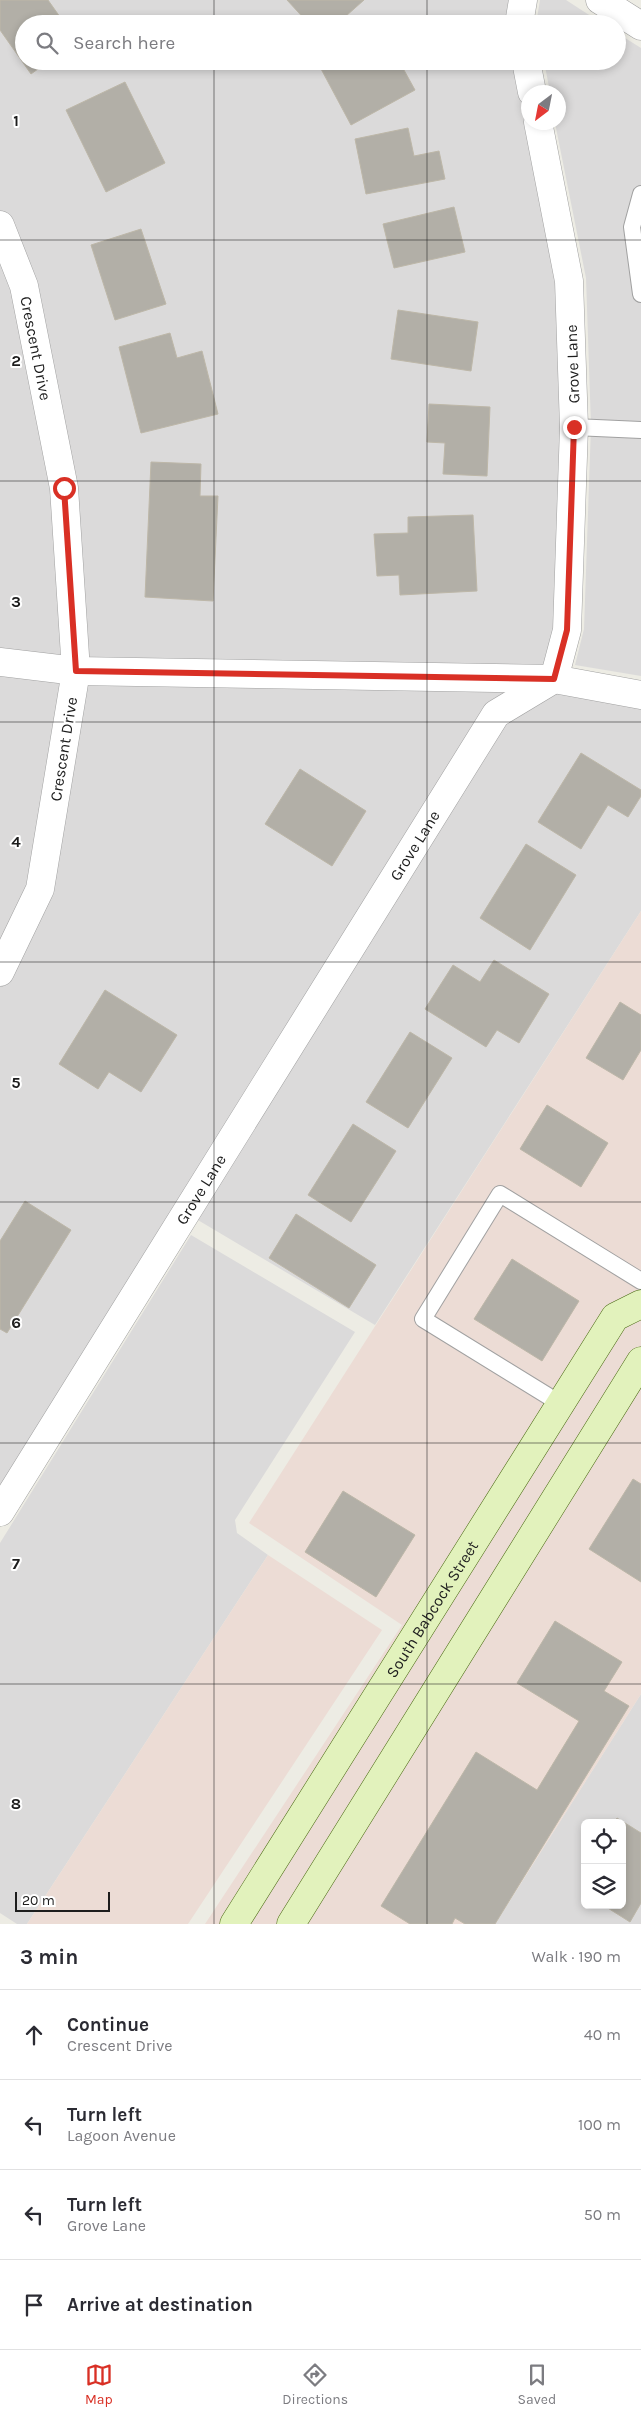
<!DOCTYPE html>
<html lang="en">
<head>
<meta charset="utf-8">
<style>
	body { margin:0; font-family:Karla,sans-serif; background:#f2f2f3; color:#2b2b33 }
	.controls { position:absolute; right:15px; bottom:15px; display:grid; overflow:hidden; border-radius:8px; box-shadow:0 2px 8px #0003 }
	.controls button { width:45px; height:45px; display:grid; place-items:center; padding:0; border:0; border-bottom:1px solid #e1e1e2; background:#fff; color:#2b2b33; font:25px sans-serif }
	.compass { position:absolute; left:521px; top:85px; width:45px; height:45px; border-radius:50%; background:#fff; box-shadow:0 2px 8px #0003; rotate:212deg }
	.scale { position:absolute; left:15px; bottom:12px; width:95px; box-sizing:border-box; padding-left:5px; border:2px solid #1d1d1d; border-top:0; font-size:14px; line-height:18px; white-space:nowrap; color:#1d1d1d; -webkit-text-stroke:4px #fff; paint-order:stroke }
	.stop { position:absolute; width:15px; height:15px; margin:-11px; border:4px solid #d93025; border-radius:50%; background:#fff }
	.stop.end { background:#d93025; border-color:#fff; box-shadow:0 1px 5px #0008 }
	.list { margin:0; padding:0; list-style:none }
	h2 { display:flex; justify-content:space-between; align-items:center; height:65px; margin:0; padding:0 20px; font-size:21px }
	h2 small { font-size:16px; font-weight:400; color:#7c7c81 }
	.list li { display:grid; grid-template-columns:32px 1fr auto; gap:15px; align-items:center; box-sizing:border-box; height:90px; padding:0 20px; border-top:1px solid #e1e1e2 }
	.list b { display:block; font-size:19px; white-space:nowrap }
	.list p { margin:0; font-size:16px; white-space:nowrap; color:#7c7c81 }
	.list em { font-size:16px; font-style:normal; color:#7c7c81 }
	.icon { flex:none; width:28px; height:28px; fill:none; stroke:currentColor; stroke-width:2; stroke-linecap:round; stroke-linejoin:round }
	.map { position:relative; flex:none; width:641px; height:1924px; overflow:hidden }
	.search { position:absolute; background:#fff; box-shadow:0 2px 8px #0003; left:15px; right:15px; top:15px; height:55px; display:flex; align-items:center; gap:12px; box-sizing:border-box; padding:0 18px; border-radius:28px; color:#7c7c81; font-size:19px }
	.sheet { height:425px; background:#fff }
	nav { display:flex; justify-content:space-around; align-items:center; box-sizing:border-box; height:70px; border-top:1px solid #e1e1e2; background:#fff; font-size:14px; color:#7c7c81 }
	nav a { display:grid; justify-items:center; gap:2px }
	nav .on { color:#d93025 }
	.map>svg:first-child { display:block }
</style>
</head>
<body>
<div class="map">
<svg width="641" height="1924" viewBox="0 0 641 1924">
	<rect width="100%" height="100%" fill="#edece4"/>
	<path fill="#dbdada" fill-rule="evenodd" d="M 0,0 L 523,0 L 519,24 L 24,24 L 24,61 L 526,61 L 528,122 L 569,281 L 554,679 L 641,695 L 641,911 L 375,1325 L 186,1213 L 0,1512 Z
		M 540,0 L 566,0 L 603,24 L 536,24 Z
		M 617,33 L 641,48 L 641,676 L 575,665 L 584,629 L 591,426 L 586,278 L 555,123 L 558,122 L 558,92 L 550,92 L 544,61 L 617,61 Z
		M 191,1235 L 355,1332 L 235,1520 L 237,1533 L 268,1555 L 27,1924 L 17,1924 L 0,1913 L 0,1543 Z
		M 641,1694 L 641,1924 L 495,1924 ZM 585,1823 L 622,1823 L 622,1905 L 585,1905 Z"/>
	<path fill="#ecdcd5" d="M 641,911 L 641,1694 L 495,1924 L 205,1924 L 402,1625 L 249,1523 Z
		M 268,1555 L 382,1630 L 188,1924 L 27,1924 Z"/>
	<path fill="#b2afa7" stroke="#bdb7a8" d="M 0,0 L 48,0 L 65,24 L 24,24 L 24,61 L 49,61 L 31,74 L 0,30 Z
		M 287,0 L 364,0 L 337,24 L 309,24 Z
		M 330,61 L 399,61 L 415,90 L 351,125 L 320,67 Z
		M 125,82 L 165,163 L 106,192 L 66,110 Z
		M 408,128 L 414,156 L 439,151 L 445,179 L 366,194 L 355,139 Z
		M 454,207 L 465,252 L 394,268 L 383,224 Z
		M 141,229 L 166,304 L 115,320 L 91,245 Z
		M 398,310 L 478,322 L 471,371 L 391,359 Z
		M 170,333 L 177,358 L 202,351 L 218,414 L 141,433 L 119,347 Z
		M 429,404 L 490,407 L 487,476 L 443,474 L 445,443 L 427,442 Z
		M 151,462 L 201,464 L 200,496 L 218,496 L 213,601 L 145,597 Z
		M 473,515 L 477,591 L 400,595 L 399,575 L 377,576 L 374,534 L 408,533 L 408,517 Z
		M 581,753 L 641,790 L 641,796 L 628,817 L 608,805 L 581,849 L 538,822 Z
		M 300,769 L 366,811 L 332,866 L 265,824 Z
		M 526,844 L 576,875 L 530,950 L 480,918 Z
		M 494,960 L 549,994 L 519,1043 L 497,1030 L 486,1047 L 425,1009 L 453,965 L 480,982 Z
		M 105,990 L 177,1035 L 141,1092 L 109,1072 L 98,1089 L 59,1064 Z
		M 620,1002 L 641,1015 L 641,1050 L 623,1080 L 586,1058 Z
		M 410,1032 L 452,1058 L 408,1128 L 366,1102 Z
		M 547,1105 L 608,1143 L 581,1187 L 520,1149 Z
		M 353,1124 L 396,1151 L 351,1222 L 308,1195 Z
		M 25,1201 L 71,1230 L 7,1333 L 0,1329 L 0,1241 Z
		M 296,1214 L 376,1265 L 349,1308 L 269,1258 Z
		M 512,1259 L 579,1301 L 542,1361 L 474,1319 Z
		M 633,1479 L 641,1484 L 641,1582 L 589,1549 Z
		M 343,1491 L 415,1535 L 376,1597 L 305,1552 Z
		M 555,1621 L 622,1662 L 604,1691 L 629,1706 L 495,1924 L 465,1924 L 455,1918 L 452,1924 L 410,1924 L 381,1906 L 476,1752 L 537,1790 L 579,1721 L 517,1683 Z
		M 617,1818 L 641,1833 L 641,1903 L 630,1922 L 603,1905 L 622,1905 L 622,1823 L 614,1823 Z"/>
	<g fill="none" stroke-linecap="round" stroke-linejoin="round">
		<defs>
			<path id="service" d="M 641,194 L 632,227 L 641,294
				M 574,427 L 641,430
				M 561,1404 L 423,1319 L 500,1194 L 641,1281"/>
			<g id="minor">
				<path d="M 600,0 L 641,26"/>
				<path d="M 519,24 L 523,0"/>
				<path d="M 526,61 L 532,92"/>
				<path id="s1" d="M 0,225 L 24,286 L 64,488 L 76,671 L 40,889 L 0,972"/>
				<path d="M 0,662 L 76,671 L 554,679 L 641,695"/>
				<path id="s2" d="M 0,1512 L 496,714 L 554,679 L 567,630 L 574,427 L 569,281 L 538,122"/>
			</g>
			<g id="secondary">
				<path id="s3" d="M 234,1924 L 615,1317 L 641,1304"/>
				<path d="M 291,1924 L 641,1361"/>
			</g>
		</defs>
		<use href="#service" stroke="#a1a1a1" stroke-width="18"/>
		<use href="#minor" stroke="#a1a1a1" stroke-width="29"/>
		<use href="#secondary" stroke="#486810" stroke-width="29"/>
		<use href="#service" stroke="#fff" stroke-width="16"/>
		<use href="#minor" stroke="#fff" stroke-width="28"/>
		<use href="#secondary" stroke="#e2f2bc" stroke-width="28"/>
	</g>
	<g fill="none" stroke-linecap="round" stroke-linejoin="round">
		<path stroke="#d93025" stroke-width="6" d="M 64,488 L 76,671 L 554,679 L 567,630 L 574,427"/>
	</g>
	<path fill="none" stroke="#1d1d1d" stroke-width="1" stroke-opacity="0.55" d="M 214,0 L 214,24M 427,0 L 427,24M 214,61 L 214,1924M 427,61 L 427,1924M 0,240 L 641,240M 0,481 L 641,481M 0,722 L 641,722M 0,962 L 641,962M 0,1202 L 641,1202M 0,1443 L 641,1443M 0,1684 L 641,1684"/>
	<g text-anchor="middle" stroke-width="4" stroke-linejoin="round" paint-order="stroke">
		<g font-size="16" fill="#1d1d1d" stroke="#fff">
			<text dy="6" stroke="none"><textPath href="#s1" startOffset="129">Crescent Drive</textPath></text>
			<text transform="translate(572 364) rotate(-92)" y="6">Grove Lane</text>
			<text transform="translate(63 749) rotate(-81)" y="6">Crescent Drive</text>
			<text dy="6" stroke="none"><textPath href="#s2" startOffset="785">Grove Lane</textPath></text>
			<text dy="6" stroke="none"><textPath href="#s2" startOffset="380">Grove Lane</textPath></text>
			<text dy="6" stroke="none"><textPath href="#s3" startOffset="372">South Babcock Street</textPath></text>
		</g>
	</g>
	<g font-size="16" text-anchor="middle" font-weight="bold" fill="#1d1d1d" stroke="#fff" stroke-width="4" stroke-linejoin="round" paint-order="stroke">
		<text x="16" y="126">1</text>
		<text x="16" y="366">2</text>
		<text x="16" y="607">3</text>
		<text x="16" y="847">4</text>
		<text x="16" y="1088">5</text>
		<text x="16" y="1328">6</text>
		<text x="16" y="1569">7</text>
		<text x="16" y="1809">8</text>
	</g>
</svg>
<div class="controls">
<button><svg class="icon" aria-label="locate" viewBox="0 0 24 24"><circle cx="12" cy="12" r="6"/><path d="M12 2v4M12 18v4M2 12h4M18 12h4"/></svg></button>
<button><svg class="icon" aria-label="layers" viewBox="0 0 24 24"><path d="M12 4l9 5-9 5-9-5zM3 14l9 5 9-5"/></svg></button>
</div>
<svg class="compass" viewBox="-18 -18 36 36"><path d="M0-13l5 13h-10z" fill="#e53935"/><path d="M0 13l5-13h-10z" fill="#7c7c81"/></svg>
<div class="scale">20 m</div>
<div class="stop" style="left:64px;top:488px"></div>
<div class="stop end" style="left:574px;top:427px"></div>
<div class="search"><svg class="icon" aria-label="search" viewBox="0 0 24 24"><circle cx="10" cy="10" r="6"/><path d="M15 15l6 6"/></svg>Search here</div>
</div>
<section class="sheet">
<h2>3 min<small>Walk · 190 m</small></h2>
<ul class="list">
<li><svg class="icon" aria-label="ahead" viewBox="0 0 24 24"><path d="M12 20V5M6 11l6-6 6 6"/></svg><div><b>Continue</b><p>Crescent Drive</p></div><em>40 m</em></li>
<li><svg class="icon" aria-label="left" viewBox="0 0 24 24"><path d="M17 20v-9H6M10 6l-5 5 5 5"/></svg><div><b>Turn left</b><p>Lagoon Avenue</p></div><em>100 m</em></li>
<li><svg class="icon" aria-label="left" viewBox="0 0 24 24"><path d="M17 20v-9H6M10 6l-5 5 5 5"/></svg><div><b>Turn left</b><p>Grove Lane</p></div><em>50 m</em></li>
<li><svg class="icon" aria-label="arrive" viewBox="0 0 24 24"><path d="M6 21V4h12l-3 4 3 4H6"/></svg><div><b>Arrive at destination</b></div></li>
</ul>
</section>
<nav>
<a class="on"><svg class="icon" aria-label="map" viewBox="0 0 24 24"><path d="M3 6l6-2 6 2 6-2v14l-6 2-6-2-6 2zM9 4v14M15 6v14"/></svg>Map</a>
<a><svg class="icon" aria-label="directions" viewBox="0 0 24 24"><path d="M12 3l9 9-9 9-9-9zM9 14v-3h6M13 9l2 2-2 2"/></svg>Directions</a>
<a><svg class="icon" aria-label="saved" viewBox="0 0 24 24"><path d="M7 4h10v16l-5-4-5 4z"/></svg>Saved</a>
</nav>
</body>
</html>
